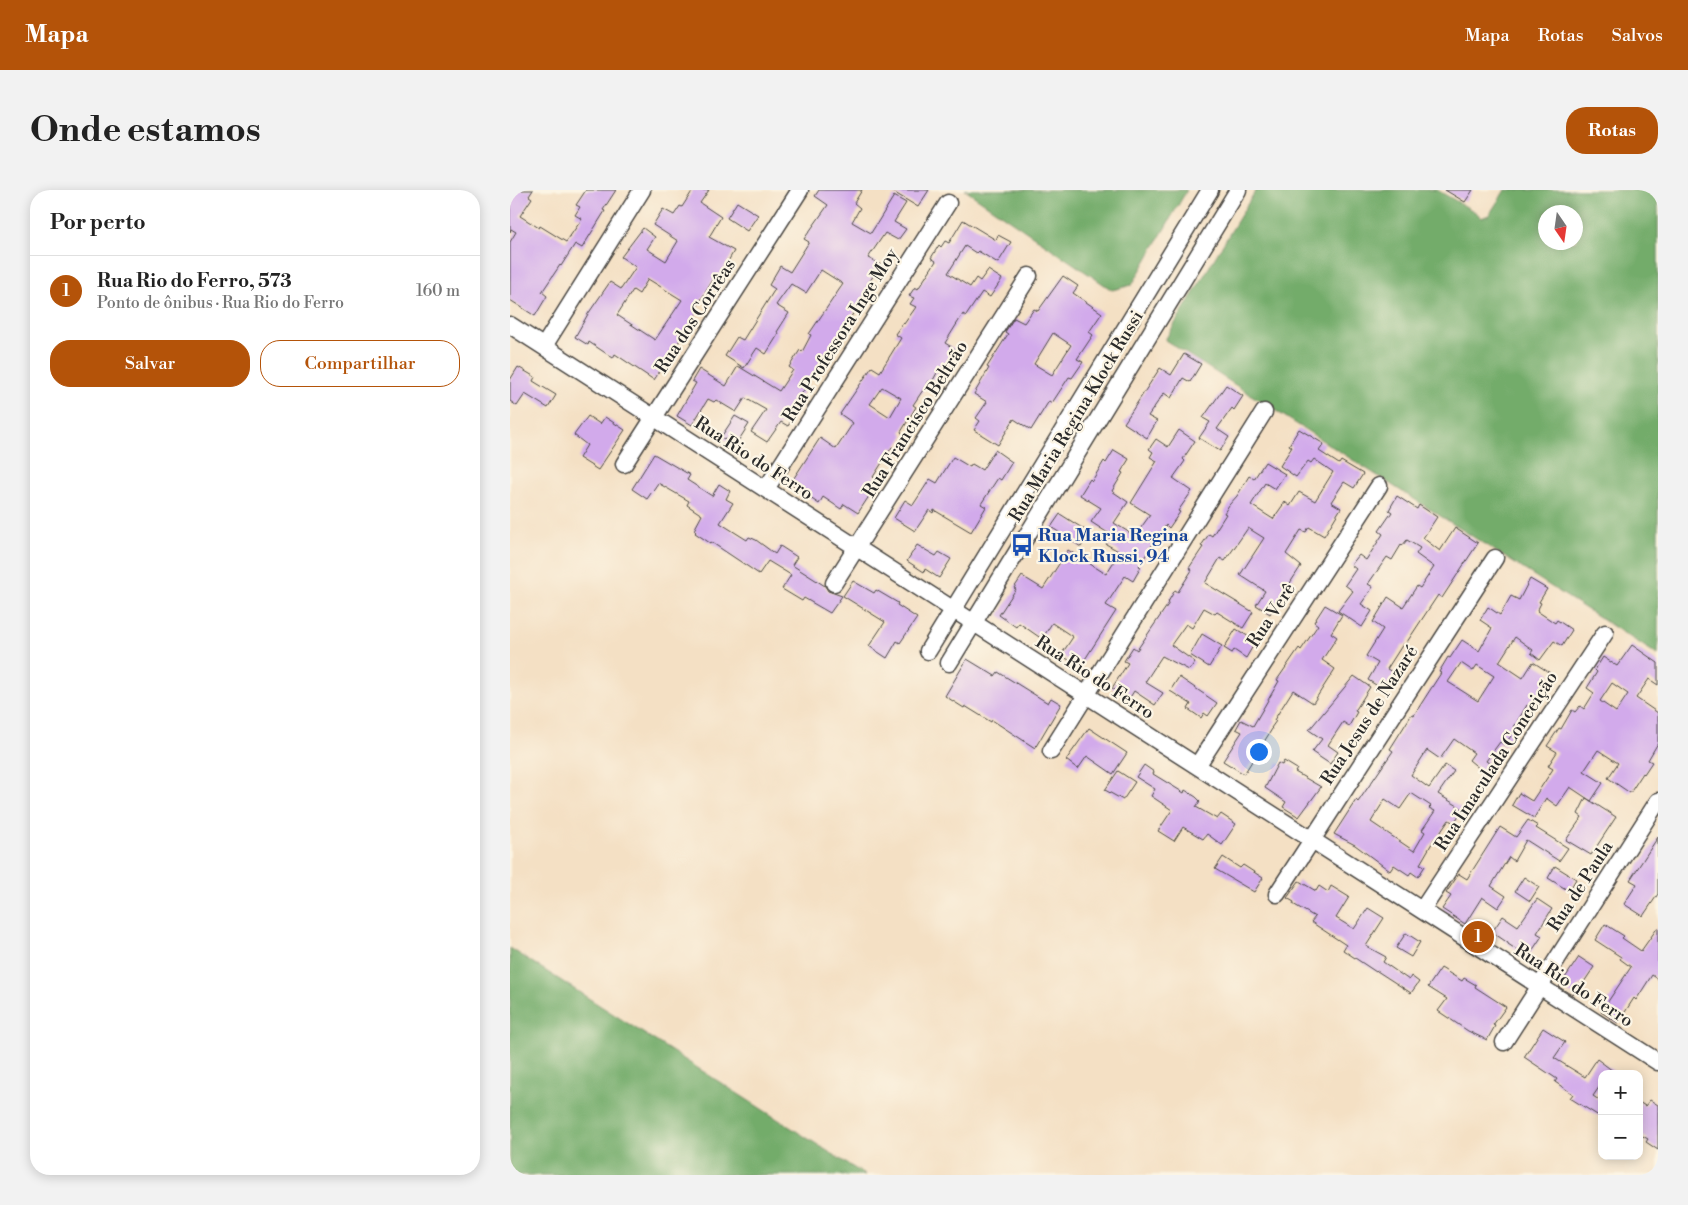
<!DOCTYPE html>
<html lang="pt">
<head>
<meta charset="utf-8">
<style>
	body { margin:0; font-family:"Libre Bodoni",serif; background:#f2f2f2; color:#222 }
	.controls { position:absolute; right:15px; bottom:15px; display:grid; overflow:hidden; border-radius:10px; box-shadow:0 2px 12px #0003 }
	.controls button { width:45px; height:45px; display:grid; place-items:center; padding:0; border:0; border-bottom:1px solid #e0e0e0; background:#fff; color:#222; font:25px sans-serif }
	.compass { position:absolute; left:1028px; top:15px; width:45px; height:45px; border-radius:50%; background:#fff; box-shadow:0 2px 12px #0003; rotate:167deg }
	.you { position:absolute; left:748px; top:561px; width:18px; height:18px; margin:-12px; border:4px solid #fff; border-radius:50%; background:#1a73e8; box-shadow:0 0 0 8px #1a73e833 }
	.badge { display:grid; place-items:center; width:32px; height:32px; border-radius:50%; background:#b45309; color:#fff; font-size:16px; font-weight:700 }
	.pin { position:absolute; translate:-50% -50%; border:2px solid #fff; box-shadow:0 1px 5px #0006 }
	.list { margin:0; padding:0; list-style:none }
	h2 { display:flex; justify-content:space-between; align-items:center; height:65px; margin:0; padding:0 20px; font-size:21px }
	h2 small { font-size:16px; font-weight:400; color:#767676 }
	.list li { display:grid; grid-template-columns:32px 1fr auto; gap:15px; align-items:center; box-sizing:border-box; height:70px; padding:0 20px; border-top:1px solid #e0e0e0 }
	.list b { display:block; font-size:19px; white-space:nowrap }
	.list p { margin:0; font-size:16px; white-space:nowrap; color:#767676 }
	.list em { font-size:16px; font-style:normal; color:#767676 }
	.actions { display:flex; gap:10px; padding:15px 20px }
	.actions a { flex:1; padding:11px 0; border:1px solid #b45309; border-radius:20px; text-align:center; font-size:18px; color:#b45309 }
	.actions .main { background:#b45309; color:#fff }
	.map { position:relative; flex:none; width:1148px; height:985px; overflow:hidden; border-radius:20px }
	header { display:flex; align-items:center; gap:30px; box-sizing:border-box; height:70px; padding:0 25px; background:#b45309; color:#fff }
	header strong { font-size:24px }
	nav { display:flex; gap:28px; margin-inline-start:auto; font-size:18px }
	.intro { display:flex; align-items:center; justify-content:space-between; box-sizing:border-box; height:120px; padding:0 30px }
	h1 { margin:0; font-size:35px }
	.button { padding:12px 22px; border-radius:20px; background:#b45309; color:#fff; font-size:18px; font-weight:700 }
	main { display:flex; gap:30px; padding:0 30px }
	aside { flex:1; background:#fff; border-radius:20px; box-shadow:0 2px 12px #0003 }
	.map>svg:first-child { display:block }
</style>
</head>
<body>
<header>
<strong>Mapa</strong>
<nav><a>Mapa</a><a>Rotas</a><a>Salvos</a></nav>
</header>
<div class="intro"><h1>Onde estamos</h1><a class="button">Rotas</a></div>
<main>
<aside>
<h2>Por perto<small></small></h2>
<ul class="list">
<li><span class="badge">1</span><div><b>Rua Rio do Ferro, 573</b><p>Ponto de ônibus · Rua Rio do Ferro</p></div><em>160 m</em></li>
</ul>
<div class="actions"><a class="main">Salvar</a><a>Compartilhar</a></div>
</aside>
<div class="map">
<svg width="1148" height="985" viewBox="0 0 1148 985">
	<rect width="100%" height="100%" fill="#fcf5e5"/>
	<filter id="ink" filterUnits="userSpaceOnUse"><feTurbulence type="fractalNoise" baseFrequency=".02" numOctaves="2"/><feDisplacementMap in="SourceGraphic" scale="10" xChannelSelector="R" yChannelSelector="G"/><feConvolveMatrix kernelMatrix="1 2 1 2 8 2 1 2 1" color-interpolation-filters="sRGB"/></filter>
	<filter id="wash" filterUnits="userSpaceOnUse"><feTurbulence type="fractalNoise" baseFrequency=".0096" numOctaves="4" result="noise"/><feDisplacementMap in="SourceGraphic" scale="20" xChannelSelector="R" yChannelSelector="G"/><feGaussianBlur stdDeviation="1.12" result="paint"/><feColorMatrix in="noise" values="0 0 0 0 0 0 0 0 0 0 0 0 0 0 0 0 0 1.4 0 .05"/><feComposite in="paint" operator="in"/></filter>
	<g filter="url(#wash)">
		<rect width="100%" height="100%" fill="#f4e0c4"/>
		<path fill="#73ac6b" stroke="#4f6c4b" fill-rule="evenodd" d="M 455,0 L 677,0 L 622,95 L 602,100 Z
			M 746,0 L 927,0 L 967,23 L 971,28 L 979,25 L 995,0 L 1148,0 L 1148,465 L 655,150 ZM 1036,22 L 1066,22 L 1066,52 L 1036,52 Z
			M 0,758 L 355,985 L 0,985 Z"/>
		<g id="blocks">
			<path fill="#d2aaeb" fill-rule="evenodd" d="M 0,0 L 23,0 L 19,6 L 22,8 L 10,26 L 29,38 L 30,36 L 56,52 L 72,29 L 65,25 L 70,17 L 66,15 L 76,0 L 106,0 L 93,20 L 95,21 L 72,58 L 65,54 L 51,76 L 50,75 L 32,102 L 37,106 L 25,126 L 0,110 L 0,52 L 6,42 L 1,39 L 0,42 Z
				M 183,0 L 199,0 L 190,13 L 211,27 L 199,47 L 224,61 L 206,92 L 203,90 L 185,120 L 188,122 L 144,190 L 105,164 L 103,168 L 79,152 L 78,155 L 65,147 L 78,124 L 100,92 L 111,99 L 126,77 L 111,67 L 133,38 L 145,47 L 137,59 L 156,71 L 168,51 L 143,35 L 153,19 L 164,25 L 170,16 L 172,17 ZM 138,89 L 172,110 L 145,150 L 107,125 L 123,100 L 129,104 Z
				M 309,0 L 352,0 L 344,13 L 350,18 L 342,32 L 361,43 L 384,6 L 396,13 L 384,32 L 396,39 L 388,50 L 375,43 L 358,68 L 370,74 L 359,93 L 361,95 L 317,165 L 315,164 L 297,193 L 298,194 L 281,220 L 286,223 L 278,236 L 271,232 L 257,252 L 241,242 L 256,220 L 235,208 L 226,222 L 206,210 L 204,212 L 198,209 L 182,235 L 167,226 L 186,193 L 182,191 L 189,179 L 216,196 L 228,176 L 269,201 L 283,180 L 279,177 L 290,160 L 292,162 L 301,145 L 299,144 L 333,94 L 311,80 L 296,103 L 281,94 L 266,115 L 279,123 L 267,142 L 269,143 L 256,164 L 247,158 L 234,178 L 215,166 L 227,147 L 233,150 L 265,99 L 259,95 L 270,76 L 280,82 L 299,52 L 294,49 L 318,15 L 305,6 Z
				M 380,0 L 419,0 L 408,17 Z
				M 935,0 L 963,0 L 955,12 Z
				M 227,12 L 248,25 L 237,41 L 217,28 Z
				M 453,30 L 486,50 L 488,45 L 501,52 L 488,73 L 468,61 L 466,63 L 455,56 L 438,83 L 460,97 L 466,88 L 470,91 L 478,80 L 492,89 L 480,107 L 472,102 L 456,126 L 453,124 L 435,153 L 448,161 L 439,175 L 440,175 L 434,185 L 428,181 L 422,192 L 419,191 L 403,215 L 406,217 L 391,242 L 394,245 L 385,259 L 382,257 L 363,287 L 369,291 L 348,323 L 334,314 L 331,319 L 313,307 L 309,314 L 280,294 L 310,248 L 326,259 L 343,233 L 330,224 L 362,177 L 370,182 L 391,148 L 385,144 L 393,133 L 394,134 L 406,117 L 400,114 L 404,108 L 399,106 L 405,97 L 408,99 L 426,71 L 421,68 L 429,55 L 431,57 L 435,51 L 439,53 ZM 372,197 L 391,208 L 380,227 L 360,214 Z
				M 553,86 L 568,96 L 563,103 L 592,123 L 579,142 L 583,145 L 567,169 L 573,172 L 562,188 L 559,187 L 542,213 L 539,211 L 521,240 L 504,229 L 488,255 L 464,240 L 470,231 L 466,228 L 477,212 L 464,204 L 479,178 L 477,177 L 498,144 L 495,142 L 504,128 L 514,133 L 524,119 L 528,121 ZM 543,143 L 561,155 L 542,185 L 524,174 Z
				M 674,164 L 691,174 L 680,192 L 673,188 L 661,208 L 654,203 L 638,226 L 647,231 L 637,248 L 614,233 L 650,178 L 661,185 Z
				M 8,177 L 25,187 L 23,191 L 46,205 L 38,218 L 15,204 L 7,216 L 0,211 L 0,190 Z
				M 716,195 L 733,206 L 724,220 L 722,218 L 707,239 L 719,247 L 710,261 L 689,248 L 700,232 L 693,228 Z
				M 78,226 L 90,234 L 95,227 L 115,240 L 88,280 L 69,268 L 77,255 L 64,245 Z
				M 225,226 L 239,234 L 225,256 L 211,247 Z
				M 789,239 L 814,254 L 809,261 L 829,274 L 831,271 L 853,284 L 844,298 L 834,292 L 821,312 L 831,318 L 814,346 L 799,337 L 796,342 L 791,340 L 776,364 L 791,376 L 760,424 L 746,415 L 755,401 L 730,385 L 754,348 L 738,338 L 715,371 L 710,368 L 695,393 L 743,422 L 733,438 L 707,422 L 705,424 L 694,418 L 682,438 L 676,434 L 661,455 L 685,472 L 679,480 L 652,466 L 635,492 L 653,503 L 645,515 L 624,501 L 619,509 L 602,498 L 618,473 L 614,471 L 623,457 L 627,460 L 659,413 L 658,412 L 665,400 L 668,402 L 682,380 L 679,378 L 693,357 L 691,356 L 699,344 L 702,346 L 716,324 L 714,323 L 719,315 L 727,306 L 739,286 L 744,289 L 755,272 L 775,284 L 765,299 L 755,293 L 741,315 L 763,329 L 775,312 L 780,316 L 789,302 L 805,311 L 823,282 L 804,269 L 801,273 L 798,271 L 786,287 L 770,276 L 782,257 L 779,255 Z
				M 669,240 L 685,251 L 673,269 L 675,271 L 663,288 L 682,301 L 668,321 L 670,322 L 659,338 L 656,335 L 641,357 L 629,376 L 631,377 L 623,391 L 615,386 L 596,415 L 606,421 L 570,477 L 551,465 L 563,447 L 542,433 L 532,449 L 509,433 L 506,437 L 489,425 L 506,399 L 504,398 L 512,386 L 533,399 L 558,360 L 596,384 L 610,362 L 596,354 L 601,345 L 581,332 L 591,318 L 570,305 L 580,289 L 582,291 L 594,271 L 596,273 L 604,260 L 619,269 L 611,282 L 613,283 L 602,301 L 618,312 L 604,333 L 625,346 L 640,325 L 621,313 L 647,271 L 640,267 L 643,262 L 639,259 L 646,249 L 658,257 Z
				M 485,260 L 502,272 L 491,290 L 488,288 L 471,314 L 476,317 L 461,342 L 424,320 L 423,323 L 419,320 L 405,341 L 384,328 L 395,310 L 403,315 L 420,289 L 427,293 L 443,267 L 460,277 L 462,274 L 472,280 Z
				M 144,264 L 180,285 L 177,290 L 202,306 L 209,294 L 220,301 L 216,309 L 223,313 L 210,333 L 237,350 L 239,347 L 246,350 L 265,364 L 270,356 L 287,367 L 282,375 L 315,396 L 318,401 L 332,406 L 320,423 L 294,408 L 292,411 L 272,399 L 281,385 L 258,371 L 249,384 L 201,352 L 200,353 L 185,343 L 186,342 L 184,340 L 192,325 L 177,315 L 179,311 L 148,293 L 137,309 L 122,299 Z
				M 887,306 L 907,319 L 909,315 L 927,327 L 913,348 L 930,361 L 945,338 L 968,353 L 932,408 L 928,405 L 895,455 L 893,454 L 877,479 L 884,483 L 874,500 L 858,490 L 868,473 L 856,466 L 873,439 L 863,432 L 878,407 L 893,417 L 907,396 L 910,398 L 924,377 L 906,364 L 910,358 L 897,350 L 892,356 L 891,355 L 882,370 L 877,367 L 858,394 L 863,397 L 851,414 L 862,421 L 852,437 L 828,421 L 843,401 L 835,395 L 846,379 L 841,375 L 849,365 L 856,370 L 873,344 L 869,341 L 882,322 L 879,320 Z
				M 550,324 L 580,343 L 571,357 L 541,337 Z
				M 407,355 L 426,366 L 429,362 L 441,369 L 429,388 L 415,379 L 414,382 L 397,371 Z
				M 1020,389 L 1037,399 L 1029,412 L 1031,413 L 1027,421 L 1045,433 L 1047,430 L 1062,440 L 1052,456 L 1044,451 L 1030,470 L 1021,463 L 1023,460 L 1005,447 L 989,472 L 1013,488 L 1023,472 L 1040,483 L 1030,500 L 1031,501 L 1020,517 L 1017,515 L 1004,537 L 1006,538 L 995,555 L 990,552 L 976,571 L 982,575 L 976,584 L 959,570 L 964,563 L 944,549 L 930,569 L 917,560 L 901,585 L 919,598 L 935,575 L 944,581 L 928,604 L 953,619 L 944,633 L 939,630 L 926,649 L 925,648 L 910,674 L 915,676 L 908,687 L 901,682 L 899,685 L 884,675 L 880,681 L 845,655 L 824,644 L 846,610 L 848,612 L 883,561 L 880,559 L 902,524 L 904,525 L 931,483 L 929,482 L 938,467 L 940,468 L 952,450 L 969,461 L 982,438 L 970,430 L 978,417 L 990,425 L 1001,406 L 1009,410 ZM 951,473 L 963,481 L 967,475 L 984,486 L 968,511 L 938,492 ZM 901,603 L 921,616 L 919,618 L 925,621 L 912,640 L 915,642 L 904,661 L 861,632 L 875,609 L 890,619 Z
				M 343,391 L 364,403 L 366,400 L 388,413 L 387,415 L 407,428 L 390,453 L 387,451 L 377,468 L 359,456 L 375,432 L 333,406 Z
				M 815,415 L 832,425 L 821,443 L 827,447 L 812,470 L 825,479 L 803,513 L 783,500 L 764,530 L 766,531 L 761,538 L 762,539 L 734,584 L 713,571 L 732,542 L 726,539 L 731,530 L 743,536 L 769,491 L 767,490 L 789,458 L 791,460 L 808,435 L 804,432 Z
				M 726,439 L 746,451 L 736,468 L 724,460 L 722,463 L 714,458 Z
				M 692,444 L 712,456 L 699,477 L 680,465 Z
				M 1122,455 L 1148,473 L 1148,495 L 1139,489 L 1126,508 L 1148,523 L 1148,553 L 1138,570 L 1142,572 L 1134,584 L 1133,583 L 1120,603 L 1098,588 L 1108,573 L 1088,560 L 1074,581 L 1093,593 L 1081,611 L 1060,597 L 1047,616 L 1036,608 L 1024,628 L 1002,615 L 1009,603 L 1022,611 L 1043,579 L 1038,576 L 1047,562 L 1037,556 L 1049,538 L 1051,539 L 1062,520 L 1065,522 L 1070,516 L 1074,519 L 1084,503 L 1077,498 L 1087,482 L 1085,480 L 1093,467 L 1107,476 ZM 1102,493 L 1118,504 L 1106,522 L 1090,511 Z
				M 457,469 L 485,486 L 488,482 L 538,513 L 541,508 L 551,514 L 525,558 L 482,530 L 481,532 L 455,516 L 454,518 L 435,506 Z
				M 844,486 L 860,497 L 845,521 L 847,522 L 839,536 L 833,532 L 818,555 L 828,562 L 820,574 L 802,562 L 812,549 L 799,540 Z
				M 669,487 L 707,513 L 698,526 L 694,523 L 691,528 L 678,519 L 681,514 L 660,501 Z
				M 579,538 L 617,563 L 603,584 L 577,566 L 568,579 L 556,570 Z
				M 774,571 L 787,579 L 785,582 L 811,597 L 789,627 L 773,617 L 776,612 L 755,598 L 768,573 L 772,575 Z
				M 634,575 L 644,582 L 643,584 L 674,603 L 675,600 L 686,607 L 690,611 L 686,617 L 707,629 L 711,624 L 726,634 L 712,655 L 697,644 L 693,649 L 673,637 L 664,651 L 648,641 L 662,620 L 641,606 L 645,599 L 626,587 Z
				M 608,581 L 625,592 L 613,610 L 595,600 Z
				M 1076,608 L 1106,627 L 1081,665 L 1056,650 L 1072,627 L 1068,624 Z
				M 1018,630 L 1028,636 L 1026,638 L 1058,658 L 1049,671 L 1016,650 L 1004,671 L 999,667 L 981,696 L 996,706 L 988,718 L 972,707 L 955,734 L 932,719 L 941,706 L 936,703 L 949,684 L 957,689 L 990,637 L 1006,647 Z
				M 1148,647 L 1148,704 L 1133,726 L 1114,714 L 1127,694 L 1120,690 Z
				M 713,667 L 730,678 L 733,675 L 753,688 L 744,702 L 705,679 Z
				M 1045,676 L 1066,689 L 1059,701 L 1038,688 Z
				M 1014,687 L 1029,697 L 1020,711 L 1005,701 Z
				M 789,691 L 806,701 L 809,696 L 818,702 L 821,696 L 839,707 L 826,728 L 844,739 L 858,718 L 874,728 L 856,756 L 876,767 L 873,772 L 899,790 L 901,786 L 909,792 L 901,803 L 867,781 L 866,782 L 833,760 L 836,755 L 801,732 L 805,727 L 783,714 L 784,712 L 777,708 Z
				M 1027,709 L 1042,719 L 1027,743 L 1032,746 L 1018,767 L 998,754 L 998,753 L 982,742 L 993,726 L 1008,736 Z
				M 1095,734 L 1114,746 L 1112,748 L 1131,761 L 1148,737 L 1148,789 L 1142,785 L 1126,810 L 1124,808 L 1108,833 L 1091,822 L 1121,777 L 1110,769 L 1111,767 L 1085,750 Z
				M 896,743 L 910,752 L 901,767 L 886,758 Z
				M 1069,767 L 1084,777 L 1072,795 L 1070,794 L 1062,805 L 1049,797 Z
				M 931,778 L 952,791 L 954,788 L 966,795 L 965,797 L 996,817 L 983,835 L 985,836 L 977,850 L 958,841 L 928,821 L 937,809 L 918,797 Z
				M 1033,838 L 1055,852 L 1044,868 L 1075,887 L 1087,869 L 1107,884 L 1092,884 L 1092,893 L 1083,906 L 1092,912 L 1092,928 L 1060,908 L 1063,904 L 1045,892 L 1047,889 L 1014,867 Z
				M 1140,910 L 1148,915 L 1148,960 L 1136,952 L 1138,949 L 1129,944 L 1129,912 L 1135,916 Z"/>
		</g>
	</g>
	<g filter="url(#ink)">
		<use href="#blocks" fill-opacity="0" stroke="#494642" stroke-width="1"/>
		<g fill="none" stroke-linecap="round" stroke-linejoin="round">
			<defs>
				<path id="minor" d="M 0,135 L 1148,872
					M 34,156 L 132,0
					M 114,274 L 290,0
					M 256,299 L 438,13
					M 324,393 L 519,86
					M 418,461 L 700,0
					M 439,473 L 728,0
					M 541,561 L 754,222
					M 687,576 L 869,296
					M 767,704 L 985,368
					M 912,720 L 1095,443
					M 994,852 L 1148,611"/>
			</defs>
			<use href="#minor" stroke="#494642" stroke-width="19"/>
			<use href="#minor" stroke="#fff" stroke-width="16"/>
		</g>
	</g>
	<defs>
		<symbol id="bus-bare" viewBox="-9 -9 18 18"><path d="M-5-6H5V4H4V6H2V4H-2V6H-4V4H-5ZM-3.5-4V0h7V-4ZM-3.5 1.2v1.5H-2V1.2ZM2 1.2v1.5H3.5V1.2Z" fill="#1a4fb4" stroke="#fcf5e5" stroke-width="2.5" paint-order="stroke"/></symbol>
	</defs>
	<g fill-rule="evenodd">
		<use href="#bus-bare" x="496" y="339" width="32" height="32"/>
	</g>
	<g text-anchor="middle" stroke-width="4.5" stroke-linejoin="round" paint-order="stroke">
		<g font-size="18" fill="#2b2b2b" stroke="#fcf5e5">
			<text transform="translate(185 126) rotate(-57)" y="6">Rua dos Corrêas</text>
			<text transform="translate(330 145) rotate(-58)" y="6">Rua Professora Inge Moy</text>
			<text transform="translate(566 226) rotate(-59)" y="6">Rua Maria Regina Klock Russi</text>
			<text transform="translate(405 229) rotate(-58)" y="6">Rua Francisco Beltrão</text>
			<text transform="translate(244 268) rotate(33)" y="6">Rua Rio do Ferro</text>
			<text transform="translate(761 425) rotate(-57)" y="6">Rua Verê</text>
			<text transform="translate(585 487) rotate(33)" y="6">Rua Rio do Ferro</text>
			<text transform="translate(859 525) rotate(-57)" y="6">Rua Jesus de Nazaré</text>
			<text transform="translate(986 571) rotate(-57)" y="6">Rua Imaculada Conceição</text>
			<text transform="translate(1070 696) rotate(-57)" y="6">Rua de Paula</text>
			<text transform="translate(1064 795) rotate(33)" y="6">Rua Rio do Ferro</text>
		</g>
		<g font-size="18" font-weight="bold" fill="#164399" stroke="#fcf5e5" text-anchor="start">
			<text x="528" y="351">Rua Maria Regina<tspan x="528" dy="21">Klock Russi, 94</tspan></text>
		</g>
	</g>
</svg>
<div class="controls">
<button>+</button>
<button>−</button>
</div>
<svg class="compass" viewBox="-18 -18 36 36"><path d="M0-13l5 13h-10z" fill="#e53935"/><path d="M0 13l5-13h-10z" fill="#767676"/></svg>
<div class="you"></div>
<div class="pin badge" style="left:968px;top:747px">1</div>
</div>
</main>
</body>
</html>
